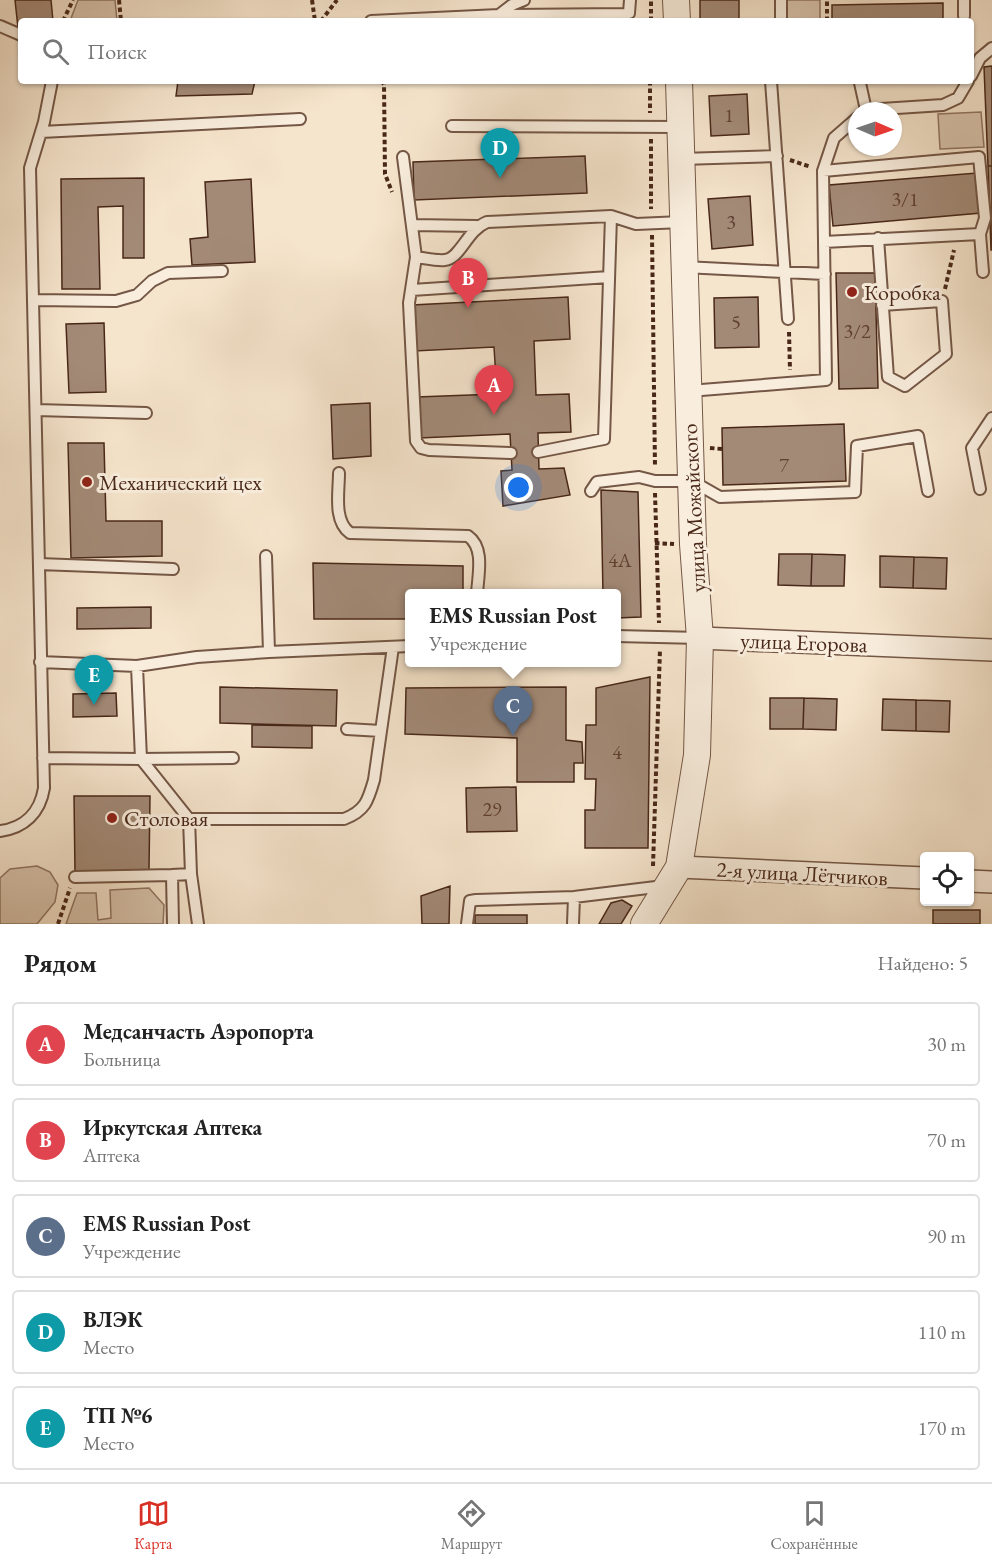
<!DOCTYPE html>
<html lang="ru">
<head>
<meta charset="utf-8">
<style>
	body { margin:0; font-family:"EB Garamond",serif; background:#f2f2f2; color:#222 }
	.controls { position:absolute; right:18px; bottom:18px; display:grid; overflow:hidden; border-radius:6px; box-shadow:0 2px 4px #0004 }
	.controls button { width:54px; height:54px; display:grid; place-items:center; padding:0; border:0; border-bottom:2px solid #e0e0e0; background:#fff; color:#222; font:30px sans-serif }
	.compass { position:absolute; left:848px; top:102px; width:54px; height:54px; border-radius:50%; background:#fff; box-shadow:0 2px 4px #0004; rotate:92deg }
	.you { position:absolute; left:519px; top:488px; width:21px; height:21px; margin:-15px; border:4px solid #fff; border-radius:50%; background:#1a73e8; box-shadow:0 0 0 9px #1a73e833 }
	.badge { display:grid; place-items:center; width:39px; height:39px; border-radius:50%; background:#d93025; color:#fff; font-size:20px; font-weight:700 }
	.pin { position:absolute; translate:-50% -50px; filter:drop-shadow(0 2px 3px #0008) }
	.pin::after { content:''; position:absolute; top:32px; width:21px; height:18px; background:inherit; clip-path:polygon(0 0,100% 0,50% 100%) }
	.popup { position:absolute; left:405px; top:589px; width:216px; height:78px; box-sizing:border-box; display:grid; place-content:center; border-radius:6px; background:#fff; filter:drop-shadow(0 2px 4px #0005); font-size:20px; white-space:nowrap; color:#767676 }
	.popup b { font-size:22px; color:#222 }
	.popup::after { content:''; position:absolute; left:50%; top:100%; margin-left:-12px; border:12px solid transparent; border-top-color:#fff }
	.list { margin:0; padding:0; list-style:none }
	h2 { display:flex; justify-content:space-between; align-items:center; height:78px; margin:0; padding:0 24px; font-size:26px }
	h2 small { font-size:20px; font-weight:400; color:#767676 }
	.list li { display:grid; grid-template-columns:39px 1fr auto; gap:18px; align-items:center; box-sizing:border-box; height:84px; margin:0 12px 12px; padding:0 12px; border:2px solid #e0e0e0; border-radius:6px }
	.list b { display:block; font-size:22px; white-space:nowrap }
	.list p { margin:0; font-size:20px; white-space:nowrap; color:#767676 }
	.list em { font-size:20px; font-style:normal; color:#767676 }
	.icon { flex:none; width:33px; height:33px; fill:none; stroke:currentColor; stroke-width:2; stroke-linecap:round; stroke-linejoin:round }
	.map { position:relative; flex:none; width:992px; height:924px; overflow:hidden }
	.search { position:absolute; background:#fff; box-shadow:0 2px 4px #0004; left:18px; right:18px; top:18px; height:66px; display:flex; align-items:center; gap:15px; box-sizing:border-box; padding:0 21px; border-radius:6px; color:#767676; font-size:22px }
	.sheet { height:558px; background:#fff }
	nav { display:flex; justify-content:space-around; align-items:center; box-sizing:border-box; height:84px; border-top:2px solid #e0e0e0; background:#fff; font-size:16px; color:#767676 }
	nav a { display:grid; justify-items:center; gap:3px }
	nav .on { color:#d93025 }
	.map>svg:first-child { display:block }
</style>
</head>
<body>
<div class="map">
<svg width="992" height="924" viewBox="0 0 992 924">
	<rect width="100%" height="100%" fill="#f6e5cd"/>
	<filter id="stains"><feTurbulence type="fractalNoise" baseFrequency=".00333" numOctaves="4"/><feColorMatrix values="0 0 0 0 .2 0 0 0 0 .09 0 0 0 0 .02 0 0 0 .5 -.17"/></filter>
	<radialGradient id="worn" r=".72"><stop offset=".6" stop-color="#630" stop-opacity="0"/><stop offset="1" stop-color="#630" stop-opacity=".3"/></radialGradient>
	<path fill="#d9c5ae" stroke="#917664" stroke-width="1.5" d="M 78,0 L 115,0 L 117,21 L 70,21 Z
		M 784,0 L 820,0 L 820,21 L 784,21 Z
		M 981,112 L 984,147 L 940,149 L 938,114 Z
		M 37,866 L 50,872 L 58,885 L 55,902 L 37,924 L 0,924 L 0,878 L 10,869 Z
		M 149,888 L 164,905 L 163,924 L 66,924 L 77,893 L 96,893 L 98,920 L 111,918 L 110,890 Z"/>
	<path fill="#a38a77" stroke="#492819" stroke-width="1.5" d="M 15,0 L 51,0 L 53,21 L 21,21 L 21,28 L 18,28 Z
		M 700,0 L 739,0 L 739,21 L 700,21 Z
		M 943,3 L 943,21 L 832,21 L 832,5 Z
		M 992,66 L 992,166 L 988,166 L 984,67 Z
		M 178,81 L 255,81 L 252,94 L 176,96 Z
		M 747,94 L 749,134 L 711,136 L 709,96 Z
		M 585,156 L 587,193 L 414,200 L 413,162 Z
		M 988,166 L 992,166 L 992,250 L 991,250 Z
		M 977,173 L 981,213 L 833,226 L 829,185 Z
		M 144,178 L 144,258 L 123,258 L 123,206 L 98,207 L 100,289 L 62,289 L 61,179 Z
		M 251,179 L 255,262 L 192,265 L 190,239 L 208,237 L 205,182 Z
		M 750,196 L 753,245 L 712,249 L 708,199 Z
		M 836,273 L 875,273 L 878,388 L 839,389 Z
		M 568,297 L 570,339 L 534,341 L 536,395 L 569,394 L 571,432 L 538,433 L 539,469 L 564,468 L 570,495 L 503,506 L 501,471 L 512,470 L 510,434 L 419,438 L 417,397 L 497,394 L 494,347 L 414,351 L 412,305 Z
		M 758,297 L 759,347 L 715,348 L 714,298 Z
		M 104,323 L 106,392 L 69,393 L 66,324 Z
		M 370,403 L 371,456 L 333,459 L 331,405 Z
		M 844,424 L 846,481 L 723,485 L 722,428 Z
		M 68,443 L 104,443 L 106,521 L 162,521 L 162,556 L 71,558 Z
		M 601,490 L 638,492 L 641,617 L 616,618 L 616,594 L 603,594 Z
		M 779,554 L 812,554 L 811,586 L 778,585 Z
		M 812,554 L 845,555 L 844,586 L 811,586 Z
		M 880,556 L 914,557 L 913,588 L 880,587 Z
		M 914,557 L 947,558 L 946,589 L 913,588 Z
		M 313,563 L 463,566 L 463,594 L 410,594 L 410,619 L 314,619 Z
		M 151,607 L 151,628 L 77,629 L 77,608 Z
		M 650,677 L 648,848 L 585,848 L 585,810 L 595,810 L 596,779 L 585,779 L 586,725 L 596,725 L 596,688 Z
		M 220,687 L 337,690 L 336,726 L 220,723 Z
		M 566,687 L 566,740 L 582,742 L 583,763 L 574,763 L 574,782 L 517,782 L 517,738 L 405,734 L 406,688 Z
		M 116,693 L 117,716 L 73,717 L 73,694 Z
		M 770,698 L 804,698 L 803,729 L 770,729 Z
		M 804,698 L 837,699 L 836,730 L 803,729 Z
		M 883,699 L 916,700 L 916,731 L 882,730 Z
		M 916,700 L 950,701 L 949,732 L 916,731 Z
		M 252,725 L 312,726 L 312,748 L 252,747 Z
		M 516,787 L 517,831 L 467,832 L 466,788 Z
		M 74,796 L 150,796 L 149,870 L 75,872 Z
		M 450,886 L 449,924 L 422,924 L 421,896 Z
		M 622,900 L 632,906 L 621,924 L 599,924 L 611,903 Z
		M 933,910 L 980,910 L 980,924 L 933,924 Z
		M 475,915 L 527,915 L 527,924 L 475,924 Z"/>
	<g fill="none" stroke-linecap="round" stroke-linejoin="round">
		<defs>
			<path id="service" d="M 781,0 L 781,21
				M 964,0 L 964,16
				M 499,15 L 625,14 L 629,13 L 630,0
				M 371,21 L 499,15 L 512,5 L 524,0
				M 0,26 L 21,35
				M 971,76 L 980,58 L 992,48
				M 771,81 L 788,319
				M 860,83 L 866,110 L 943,105 L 958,98 L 968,81
				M 452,126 L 680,127
				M 41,132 L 300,119
				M 403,157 L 416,257
				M 681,159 L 777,156
				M 823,171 L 979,157 L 985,218 L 980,234 L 983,272
				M 412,225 L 477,226
				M 878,238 L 888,377 L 905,386 L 946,354 L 942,301 L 882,305
				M 824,242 L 823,171 L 834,138 L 857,118
				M 684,267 L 825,274
				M 412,290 L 609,277
				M 34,300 L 116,301 L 137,295 L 152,281 L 168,273 L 222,271
				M 689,391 L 826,380 L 824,242 L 980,234
				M 36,410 L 146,413
				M 538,452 L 604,439 L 611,216
				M 511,453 L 429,450 L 421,448 L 416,441 L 409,303 L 416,257 C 425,258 436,261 445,260 C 460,259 467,230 487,222 L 611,216 L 636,224 L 682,222
				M 339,473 C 339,492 333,521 350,533 L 468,536 C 485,548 478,575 477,594
				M 980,489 L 972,448 L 992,418
				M 591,491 L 597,482 L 639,477 L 655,481 L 692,481 L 720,497 L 855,492 L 857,446 L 918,436 L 928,491
				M 266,556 L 269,652
				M 39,564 L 173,569
				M 616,636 L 700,638
				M 40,662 L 137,666 L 197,657 L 269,652 L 410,646
				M 347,729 L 381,731
				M 43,758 L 141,759 L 137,666
				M 189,819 L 344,819 C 365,811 368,801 374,780 L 393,647
				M 0,831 C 24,828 40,813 44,788 L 30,168 L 44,122 L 52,81
				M 75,877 L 172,875
				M 173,924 L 172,875 L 191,874
				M 198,924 L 191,874 L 189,819 L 141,759 L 233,758
				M 467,924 L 470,901 L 476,900 L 574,897 L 664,886
				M 573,924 L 574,897"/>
			<path id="minor" d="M 700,638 L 992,650
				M 679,867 L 924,878
				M 970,881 L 992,882"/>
			<path id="tertiary" d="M 676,0 L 677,21
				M 644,924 L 679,867 L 697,755 L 700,638 L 693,544 L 679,81"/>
		</defs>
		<use href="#service" stroke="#745746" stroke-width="14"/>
		<use href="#minor" stroke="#745746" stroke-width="24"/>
		<use href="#tertiary" stroke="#745746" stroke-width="28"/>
		<path stroke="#492819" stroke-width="4" stroke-dasharray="4.5 3" stroke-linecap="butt" d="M 119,0 L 121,21
			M 312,0 L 315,21
			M 63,21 L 73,0
			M 321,21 L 337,0
			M 651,21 L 651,0
			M 827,21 L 827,0
			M 381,81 L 384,84 L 385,174 L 392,192
			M 650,81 L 650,113
			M 651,139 L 651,209
			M 790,160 L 811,167
			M 652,235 L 655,467
			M 945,289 L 954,250
			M 789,332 L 790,370
			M 710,448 L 722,449
			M 655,493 L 659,623
			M 655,543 L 674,544
			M 653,866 L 660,649
			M 58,924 L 70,888"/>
		<use href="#service" stroke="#f9eede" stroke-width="10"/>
		<use href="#minor" stroke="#f9eede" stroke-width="21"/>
		<use href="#tertiary" stroke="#f9eede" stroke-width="26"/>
	</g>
	<g fill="#8f2418" stroke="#f9eede" stroke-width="2">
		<circle cx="852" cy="292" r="6"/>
		<circle cx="87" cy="482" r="6"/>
		<circle cx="112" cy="818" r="6"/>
	</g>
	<g text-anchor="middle" stroke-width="6" stroke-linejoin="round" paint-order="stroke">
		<g font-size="20" fill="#604030">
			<text x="729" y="122">1</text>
			<text x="905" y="206">3/1</text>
			<text x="731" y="229">3</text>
			<text x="736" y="329">5</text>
			<text x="857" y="338">3/2</text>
			<text x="784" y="472">7</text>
			<text x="620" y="567">4А</text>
			<text x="617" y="759">4</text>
			<text x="492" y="816">29</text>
		</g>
		<g font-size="22" fill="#492819" stroke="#f9eede" text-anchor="start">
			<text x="864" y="300">Коробка</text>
			<text x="99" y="490">Механический цех</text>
			<text x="124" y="826">Столовая</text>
		</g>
		<g font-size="22" fill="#492819" stroke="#f9eede">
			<text transform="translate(693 508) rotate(-93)" y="8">улица Можайского</text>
			<text transform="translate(804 642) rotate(2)" y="8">улица Егорова</text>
			<text transform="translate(802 873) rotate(3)" y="8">2-я улица Лётчиков</text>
		</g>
	</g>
	<rect width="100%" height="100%" filter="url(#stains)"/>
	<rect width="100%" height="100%" fill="url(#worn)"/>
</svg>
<div class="controls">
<button><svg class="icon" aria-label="locate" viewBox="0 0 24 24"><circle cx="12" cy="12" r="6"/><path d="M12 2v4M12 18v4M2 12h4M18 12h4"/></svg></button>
</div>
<svg class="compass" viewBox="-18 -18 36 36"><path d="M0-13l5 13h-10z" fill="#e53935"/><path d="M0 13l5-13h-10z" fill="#767676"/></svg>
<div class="you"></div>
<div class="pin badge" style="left:494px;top:415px;background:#e0444e">A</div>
<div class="pin badge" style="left:468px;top:308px;background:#e0444e">B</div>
<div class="pin badge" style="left:513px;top:736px;background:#5c6f8a">C</div>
<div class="popup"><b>EMS Russian Рost</b>Учреждение</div>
<div class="pin badge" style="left:500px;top:178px;background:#0f9aa8">D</div>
<div class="pin badge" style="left:94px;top:705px;background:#0f9aa8">E</div>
<div class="search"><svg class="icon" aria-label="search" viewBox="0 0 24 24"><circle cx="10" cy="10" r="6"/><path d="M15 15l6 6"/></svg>Поиск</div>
</div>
<section class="sheet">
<h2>Рядом<small>Найдено: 5</small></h2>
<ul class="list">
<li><span class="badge" style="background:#e0444e">A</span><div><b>Медсанчасть Аэропорта</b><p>Больница</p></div><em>30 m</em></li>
<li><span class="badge" style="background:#e0444e">B</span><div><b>Иркутская Аптека</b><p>Аптека</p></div><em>70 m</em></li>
<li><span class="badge" style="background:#5c6f8a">C</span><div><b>EMS Russian Рost</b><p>Учреждение</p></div><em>90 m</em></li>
<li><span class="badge" style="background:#0f9aa8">D</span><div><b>ВЛЭК</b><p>Место</p></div><em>110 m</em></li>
<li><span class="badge" style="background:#0f9aa8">E</span><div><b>ТП №6</b><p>Место</p></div><em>170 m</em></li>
</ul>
</section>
<nav>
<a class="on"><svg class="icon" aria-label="map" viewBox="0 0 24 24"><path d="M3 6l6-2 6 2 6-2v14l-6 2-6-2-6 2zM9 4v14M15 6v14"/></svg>Карта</a>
<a><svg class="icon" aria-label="directions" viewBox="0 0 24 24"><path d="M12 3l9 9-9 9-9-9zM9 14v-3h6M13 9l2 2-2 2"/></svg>Маршрут</a>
<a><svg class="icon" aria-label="saved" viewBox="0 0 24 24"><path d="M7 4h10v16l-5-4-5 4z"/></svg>Сохранённые</a>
</nav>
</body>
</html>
